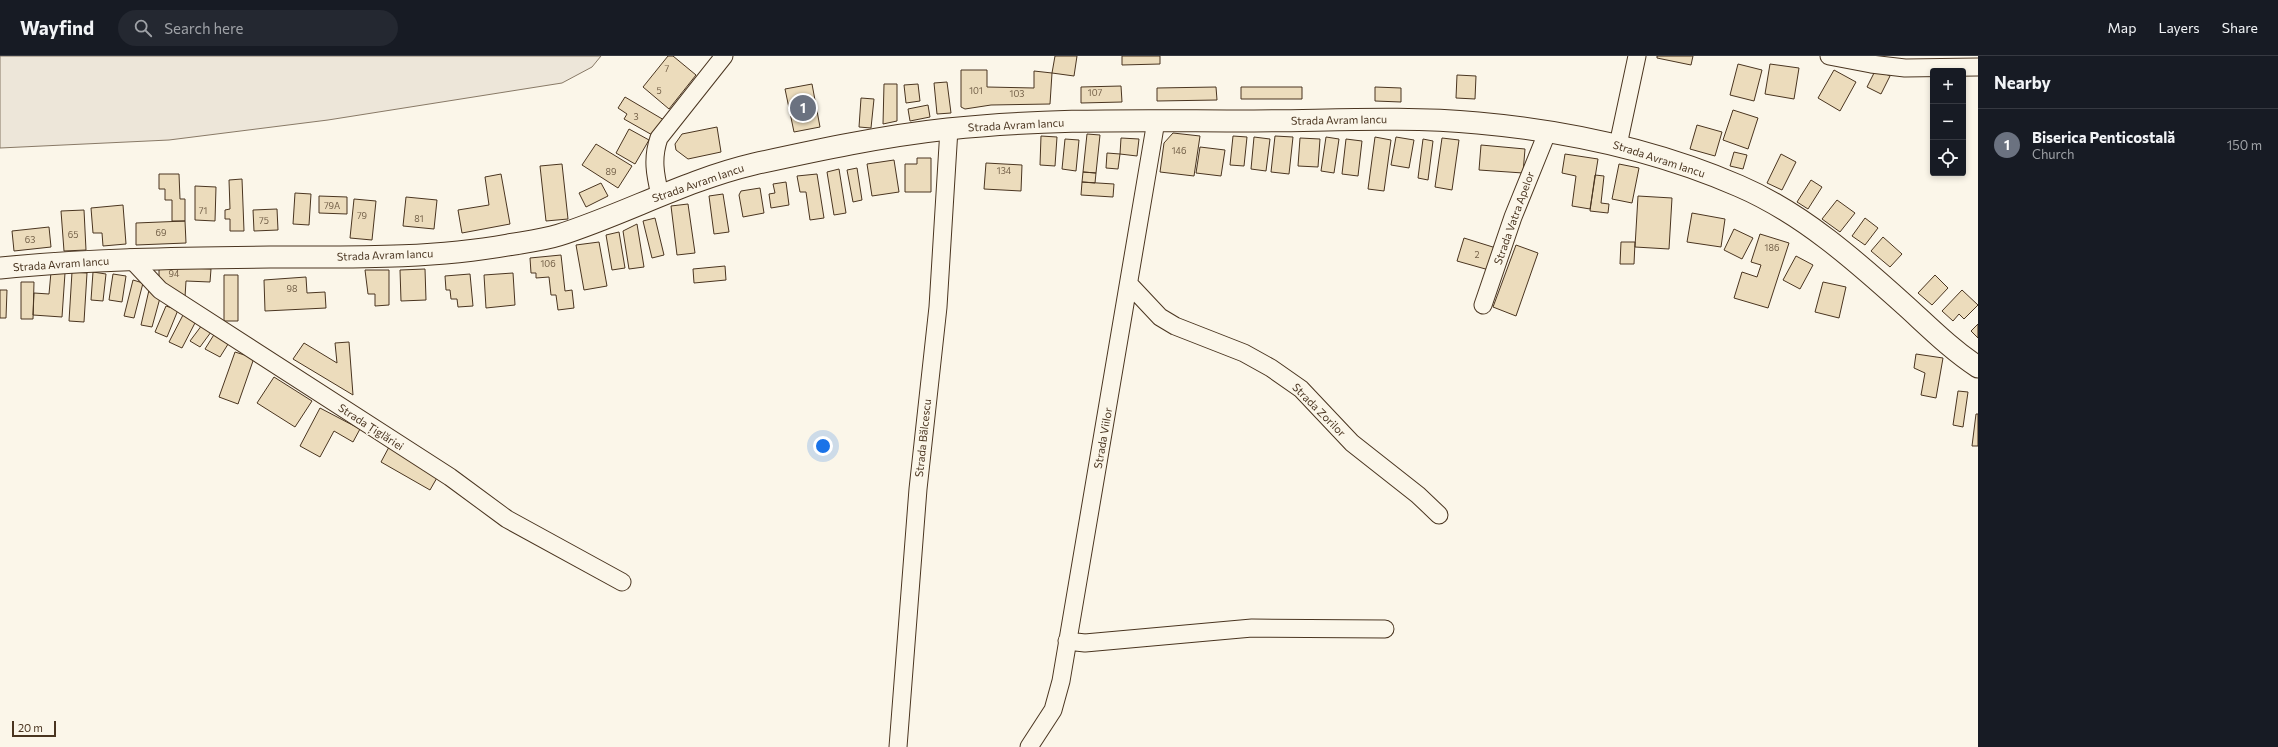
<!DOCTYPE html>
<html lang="en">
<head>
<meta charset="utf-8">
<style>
	body { margin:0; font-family:Commissioner,sans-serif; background:#242831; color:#f1f3f6 }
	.controls { position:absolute; right:12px; top:12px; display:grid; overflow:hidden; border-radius:4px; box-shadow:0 2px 6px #0003 }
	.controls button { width:36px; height:36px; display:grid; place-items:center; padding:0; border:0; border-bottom:1px solid #363941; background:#171b24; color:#f1f3f6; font:20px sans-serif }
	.scale { position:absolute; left:12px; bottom:10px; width:44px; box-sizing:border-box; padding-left:4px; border:2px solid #4a3520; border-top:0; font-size:11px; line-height:14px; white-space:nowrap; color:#4a3520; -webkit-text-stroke:3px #fbf6e9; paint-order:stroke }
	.you { position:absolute; left:823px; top:390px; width:14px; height:14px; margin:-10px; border:3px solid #fff; border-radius:50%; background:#1a73e8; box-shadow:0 0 0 6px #1a73e833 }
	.badge { display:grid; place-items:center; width:26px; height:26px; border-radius:50%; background:#c62828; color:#fff; font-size:13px; font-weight:700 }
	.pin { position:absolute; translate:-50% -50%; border:2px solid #fff; box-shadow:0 1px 4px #0006 }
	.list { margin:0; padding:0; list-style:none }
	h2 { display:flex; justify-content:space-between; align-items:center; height:52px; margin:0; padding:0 16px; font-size:17px }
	h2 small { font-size:13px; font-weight:400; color:#9ea1a6 }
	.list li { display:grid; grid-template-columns:26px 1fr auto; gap:12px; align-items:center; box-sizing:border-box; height:72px; padding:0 16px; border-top:1px solid #363941 }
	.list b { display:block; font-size:15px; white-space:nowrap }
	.list p { margin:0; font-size:13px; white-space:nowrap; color:#9ea1a6 }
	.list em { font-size:13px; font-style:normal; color:#9ea1a6 }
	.icon { flex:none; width:22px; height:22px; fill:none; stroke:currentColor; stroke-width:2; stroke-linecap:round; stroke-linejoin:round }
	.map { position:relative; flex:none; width:1978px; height:691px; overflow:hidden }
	header { display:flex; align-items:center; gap:24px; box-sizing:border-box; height:56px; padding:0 20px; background:#171b24; border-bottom:1px solid #363941 }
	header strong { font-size:19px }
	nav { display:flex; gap:22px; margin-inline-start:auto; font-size:14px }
	.search { width:280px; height:36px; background:#242831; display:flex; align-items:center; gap:10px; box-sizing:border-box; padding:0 14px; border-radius:22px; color:#9ea1a6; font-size:15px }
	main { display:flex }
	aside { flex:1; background:#171b24 }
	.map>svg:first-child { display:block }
</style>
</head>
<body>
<header>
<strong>Wayfind</strong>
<div class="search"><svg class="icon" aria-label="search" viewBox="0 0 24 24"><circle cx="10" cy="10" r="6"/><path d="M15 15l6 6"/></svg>Search here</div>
<nav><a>Map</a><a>Layers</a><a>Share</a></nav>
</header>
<main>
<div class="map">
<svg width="1978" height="691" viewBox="0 0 1978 691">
	<rect width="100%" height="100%" fill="#fbf6e9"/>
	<path fill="#ede6d9" stroke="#887966" d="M 0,0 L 601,0 L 592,11 L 562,27 L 328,64 L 169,84 L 0,92 Z"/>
	<path fill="#ecdcbc" stroke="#4a3520" d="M 668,0 L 673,0 L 696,19 L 669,53 L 643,31 Z
		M 1055,0 L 1077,0 L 1074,20 L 1052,17 Z
		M 1122,0 L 1160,0 L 1160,8 L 1122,9 Z
		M 1657,0 L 1693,0 L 1691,9 L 1657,2 Z
		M 1738,8 L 1762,14 L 1754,45 L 1730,39 Z
		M 1770,8 L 1799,12 L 1794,43 L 1765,38 Z
		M 1876,13 L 1890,20 L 1881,38 L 1867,31 Z
		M 961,14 L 987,14 L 987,31 L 1034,32 L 1034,15 L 1052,17 L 1050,48 L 991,49 L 965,53 L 961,51 Z
		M 1834,14 L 1856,26 L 1840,55 L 1818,42 Z
		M 1457,19 L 1476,20 L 1475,43 L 1456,42 Z
		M 947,26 L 951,57 L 937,58 L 934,27 Z
		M 812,28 L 820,71 L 794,76 L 785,33 Z
		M 884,28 L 897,28 L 897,65 L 883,68 Z
		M 918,28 L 920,45 L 906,47 L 904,29 Z
		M 1121,30 L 1122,46 L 1081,47 L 1081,31 Z
		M 1216,31 L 1217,44 L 1157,45 L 1157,32 Z
		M 1241,31 L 1302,31 L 1302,43 L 1241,43 Z
		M 1375,31 L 1401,32 L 1401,46 L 1375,45 Z
		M 625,41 L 664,64 L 654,80 L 624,63 L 627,58 L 618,52 Z
		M 861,42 L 874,43 L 871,72 L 859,71 Z
		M 928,49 L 930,61 L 910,65 L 908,53 Z
		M 1733,54 L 1758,62 L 1748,93 L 1723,84 Z
		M 1697,69 L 1722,76 L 1715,100 L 1690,93 Z
		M 717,71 L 721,96 L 688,103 L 676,94 L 675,88 L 682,78 Z
		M 629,73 L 649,84 L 635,108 L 616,97 Z
		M 1173,77 L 1200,80 L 1194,120 L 1160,116 L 1164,87 Z
		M 1087,78 L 1100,79 L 1096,117 L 1083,116 Z
		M 1041,80 L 1057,81 L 1055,110 L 1040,109 Z
		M 1233,80 L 1247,81 L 1244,110 L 1230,109 Z
		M 1275,80 L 1293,81 L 1289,118 L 1271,116 Z
		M 1254,81 L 1270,83 L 1266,115 L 1251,113 Z
		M 1326,81 L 1339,83 L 1334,117 L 1321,115 Z
		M 1375,81 L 1391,84 L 1384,135 L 1368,133 Z
		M 1396,81 L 1414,84 L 1409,112 L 1391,109 Z
		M 1121,82 L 1139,83 L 1137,100 L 1120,98 Z
		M 1300,82 L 1320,83 L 1318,111 L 1298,110 Z
		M 1442,82 L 1459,84 L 1452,134 L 1435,131 Z
		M 1065,83 L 1079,84 L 1076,115 L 1062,113 Z
		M 1346,83 L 1362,85 L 1358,120 L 1342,118 Z
		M 1423,83 L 1433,85 L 1428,124 L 1418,122 Z
		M 596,88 L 632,110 L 618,132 L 582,109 Z
		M 1481,89 L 1525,93 L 1523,117 L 1479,114 Z
		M 1200,91 L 1225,94 L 1221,120 L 1196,117 Z
		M 1734,96 L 1747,99 L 1743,113 L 1730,110 Z
		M 1107,97 L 1120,98 L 1118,113 L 1106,112 Z
		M 1565,98 L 1598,103 L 1590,153 L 1572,150 L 1576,120 L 1562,117 Z
		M 1781,98 L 1796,106 L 1782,134 L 1767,127 Z
		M 917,102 L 931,102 L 931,136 L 905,136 L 905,108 L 917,108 Z
		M 894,104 L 899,136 L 872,140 L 867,108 Z
		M 986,107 L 1022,109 L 1021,135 L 984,133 Z
		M 562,108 L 568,163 L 546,165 L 540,110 Z
		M 1619,108 L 1639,112 L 1632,147 L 1612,143 Z
		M 857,112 L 862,144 L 853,146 L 847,114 Z
		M 839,113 L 846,157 L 834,159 L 827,116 Z
		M 1083,116 L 1096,117 L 1095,127 L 1082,126 Z
		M 159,118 L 179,118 L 180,143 L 185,143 L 185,165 L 172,165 L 172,144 L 165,144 L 165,133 L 159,133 Z
		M 501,118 L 510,168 L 462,177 L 458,154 L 489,149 L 485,121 Z
		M 817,118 L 824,162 L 810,164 L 806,136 L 800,136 L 797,120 Z
		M 1595,119 L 1604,120 L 1601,147 L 1609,148 L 1608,157 L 1590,155 Z
		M 242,123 L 244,175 L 230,175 L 230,163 L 225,163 L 225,154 L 230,153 L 229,124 Z
		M 1811,124 L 1822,131 L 1808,153 L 1797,146 Z
		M 786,126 L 789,149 L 771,152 L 769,138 L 775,137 L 773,128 Z
		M 1082,126 L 1114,128 L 1113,141 L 1081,139 Z
		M 601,127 L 608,140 L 586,151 L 579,137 Z
		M 195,130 L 216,131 L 215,165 L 195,164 Z
		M 760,132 L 764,157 L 743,161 L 739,139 L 741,135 Z
		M 295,137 L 311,138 L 309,169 L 293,168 Z
		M 723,138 L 729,176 L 714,178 L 709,140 Z
		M 319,140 L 347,141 L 347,158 L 319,157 Z
		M 1638,140 L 1672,142 L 1669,193 L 1635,191 Z
		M 406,141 L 437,144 L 434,173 L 403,170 Z
		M 354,143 L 376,145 L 372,184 L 350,182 Z
		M 1837,144 L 1855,157 L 1840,176 L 1822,163 Z
		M 688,148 L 695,197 L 677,199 L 671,150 Z
		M 123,149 L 126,188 L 103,190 L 102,177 L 93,177 L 91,152 Z
		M 277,153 L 278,174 L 254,175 L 253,154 Z
		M 84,154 L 86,194 L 64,195 L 61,155 Z
		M 1692,157 L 1725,163 L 1721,191 L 1687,186 Z
		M 655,162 L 664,199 L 652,202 L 643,165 Z
		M 1865,162 L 1878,172 L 1865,189 L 1852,180 Z
		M 185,165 L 186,187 L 136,189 L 136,167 Z
		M 637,168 L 644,211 L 629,213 L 623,175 Z
		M 49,171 L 51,191 L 14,195 L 12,175 Z
		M 1734,173 L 1753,182 L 1742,203 L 1724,194 Z
		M 619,176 L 625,212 L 612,214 L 606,179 Z
		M 1760,178 L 1789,187 L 1768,252 L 1734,242 L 1742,216 L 1757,221 L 1761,209 L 1751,206 Z
		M 1883,181 L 1902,198 L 1890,211 L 1871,195 Z
		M 1464,182 L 1496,192 L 1489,214 L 1457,205 Z
		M 599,186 L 607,230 L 584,234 L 576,189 Z
		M 1621,186 L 1635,186 L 1634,208 L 1620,208 Z
		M 1516,189 L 1538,197 L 1516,260 L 1493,251 Z
		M 561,199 L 565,235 L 572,234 L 574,252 L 558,254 L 556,239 L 551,239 L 549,221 L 536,222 L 536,217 L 531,217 L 530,202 Z
		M 1796,200 L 1813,209 L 1800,233 L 1783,224 Z
		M 725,210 L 726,224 L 694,227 L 693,213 Z
		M 166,211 L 211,213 L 210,226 L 186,225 L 185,241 L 159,223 L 159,214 Z
		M 425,213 L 426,244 L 401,245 L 400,214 Z
		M 365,214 L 389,214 L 389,249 L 375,250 L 375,238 L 368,238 Z
		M 51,216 L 65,217 L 62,261 L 33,259 L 34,237 L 49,238 Z
		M 72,216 L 87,217 L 84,266 L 69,265 Z
		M 93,216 L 106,218 L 103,245 L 91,244 Z
		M 513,217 L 515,249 L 486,252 L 484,219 Z
		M 113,218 L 126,220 L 122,246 L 109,244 Z
		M 470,218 L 473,250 L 458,251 L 457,243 L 451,243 L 450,234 L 446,234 L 445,220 Z
		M 224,219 L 238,219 L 238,265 L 224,265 Z
		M 1935,219 L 1948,232 L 1932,249 L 1918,237 Z
		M 306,221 L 307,237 L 325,236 L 326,252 L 265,255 L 264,224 Z
		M 133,224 L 143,227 L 134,262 L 124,260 Z
		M 21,226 L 34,226 L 33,263 L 21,263 Z
		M 1823,226 L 1846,231 L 1839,262 L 1815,256 Z
		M 0,234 L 7,234 L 6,262 L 0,262 Z
		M 149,234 L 160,242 L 152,271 L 141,269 Z
		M 1962,234 L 1978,249 L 1964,263 L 1959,258 L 1953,265 L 1942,255 Z
		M 166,250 L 178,254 L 167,281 L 155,276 Z
		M 183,259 L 196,265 L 182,292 L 169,286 Z
		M 1978,268 L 1978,282 L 1971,275 Z
		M 202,269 L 211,276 L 200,291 L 190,285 Z
		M 215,277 L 230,285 L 220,301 L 205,293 Z
		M 349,286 L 353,339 L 293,303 L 304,287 L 337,307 L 335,287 Z
		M 235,296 L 254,302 L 238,348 L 219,341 Z
		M 1916,298 L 1943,302 L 1936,342 L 1921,339 L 1925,317 L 1914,312 Z
		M 274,321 L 312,345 L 295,371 L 257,347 Z
		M 1958,335 L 1968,336 L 1963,371 L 1953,369 Z
		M 320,352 L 360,373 L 353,386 L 334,375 L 320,401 L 300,390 Z
		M 1976,358 L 1978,358 L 1978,390 L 1972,390 Z
		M 389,391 L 438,420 L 430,434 L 381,406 Z"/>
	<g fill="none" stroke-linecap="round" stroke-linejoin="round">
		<defs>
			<path id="minor" d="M 1829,0 L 1871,8 L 1905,12 L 1978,11
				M 1618,89 L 1637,0
				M 660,139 C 655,118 652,102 659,82 L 724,0
				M 130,202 L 160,234 L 450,421 L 507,463 L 622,526
				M 1129,228 L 1160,261 L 1175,270 L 1244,297 L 1271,312 L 1301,333 L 1352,387 L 1418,439 L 1439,459
				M 1483,249 L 1513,161 L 1547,77
				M 1067,585 L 1085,587 L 1252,572 L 1385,573
				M 898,691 L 918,433 L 938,251 L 949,73
				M 1029,691 L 1053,654 L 1061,625 L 1156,65"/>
			<path id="major" d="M 0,212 C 90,203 179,202 270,201 C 349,201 430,203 508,189 C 525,186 543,184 559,179 C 625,158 686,124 754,108 C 818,94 883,80 948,73 C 1048,62 1149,65 1249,65 C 1325,65 1402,60 1478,67 C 1567,75 1656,94 1739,130 C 1802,157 1856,205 1907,251 C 1930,272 1952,294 1978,311"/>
		</defs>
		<use href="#minor" stroke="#4a3520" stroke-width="19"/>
		<use href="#major" stroke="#4a3520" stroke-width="23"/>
		<use href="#minor" stroke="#fbf6e9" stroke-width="17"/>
		<use href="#major" stroke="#fbf6e9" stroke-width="21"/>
	</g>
	<g text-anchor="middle" stroke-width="3" stroke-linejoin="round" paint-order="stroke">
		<g font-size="9" fill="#725f47">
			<text x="667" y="16">7</text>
			<text x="659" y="38">5</text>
			<text x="976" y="38">101</text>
			<text x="1095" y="40">107</text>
			<text x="1017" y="41">103</text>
			<text x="636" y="64">3</text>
			<text x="1179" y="98">146</text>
			<text x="1004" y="118">134</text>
			<text x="611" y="119">89</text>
			<text x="332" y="153">79A</text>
			<text x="203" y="158">71</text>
			<text x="362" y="163">79</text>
			<text x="419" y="166">81</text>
			<text x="264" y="168">75</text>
			<text x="161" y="180">69</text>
			<text x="73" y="182">65</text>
			<text x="30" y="187">63</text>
			<text x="1772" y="195">186</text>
			<text x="1477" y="202">2</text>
			<text x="548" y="211">106</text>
			<text x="174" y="221">94</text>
			<text x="292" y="236">98</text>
		</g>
		<g font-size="11" fill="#4a3520" stroke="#fbf6e9">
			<text transform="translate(1339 64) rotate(-1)" y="4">Strada Avram Iancu</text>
			<text transform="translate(1016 69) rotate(-3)" y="4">Strada Avram Iancu</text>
			<text transform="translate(1659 103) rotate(18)" y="4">Strada Avram Iancu</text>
			<text transform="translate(698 127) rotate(-19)" y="4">Strada Avram Iancu</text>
			<text transform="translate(1514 162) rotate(-70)" y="4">Strada Vatra Apelor</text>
			<text transform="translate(385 199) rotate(-2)" y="4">Strada Avram Iancu</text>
			<text transform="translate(61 208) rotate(-4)" y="4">Strada Avram Iancu</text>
			<text transform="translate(1319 354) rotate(45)" y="4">Strada Zorilor</text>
			<text transform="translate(371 371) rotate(33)" y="4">Strada Țiglăriei</text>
			<text transform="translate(923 382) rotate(-84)" y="4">Strada Bălcescu</text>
			<text transform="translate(1103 382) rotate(-80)" y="4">Strada Viilor</text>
		</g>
	</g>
</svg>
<div class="controls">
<button>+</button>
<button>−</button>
<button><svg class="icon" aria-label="locate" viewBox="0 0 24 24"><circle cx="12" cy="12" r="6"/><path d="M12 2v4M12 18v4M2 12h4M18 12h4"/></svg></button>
</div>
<div class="scale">20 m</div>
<div class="you"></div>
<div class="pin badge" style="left:803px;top:52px;background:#6b7280">1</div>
</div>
<aside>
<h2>Nearby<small></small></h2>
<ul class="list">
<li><span class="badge" style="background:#6b7280">1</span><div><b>Biserica Penticostală</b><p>Church</p></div><em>150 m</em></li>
</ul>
</aside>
</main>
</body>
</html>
